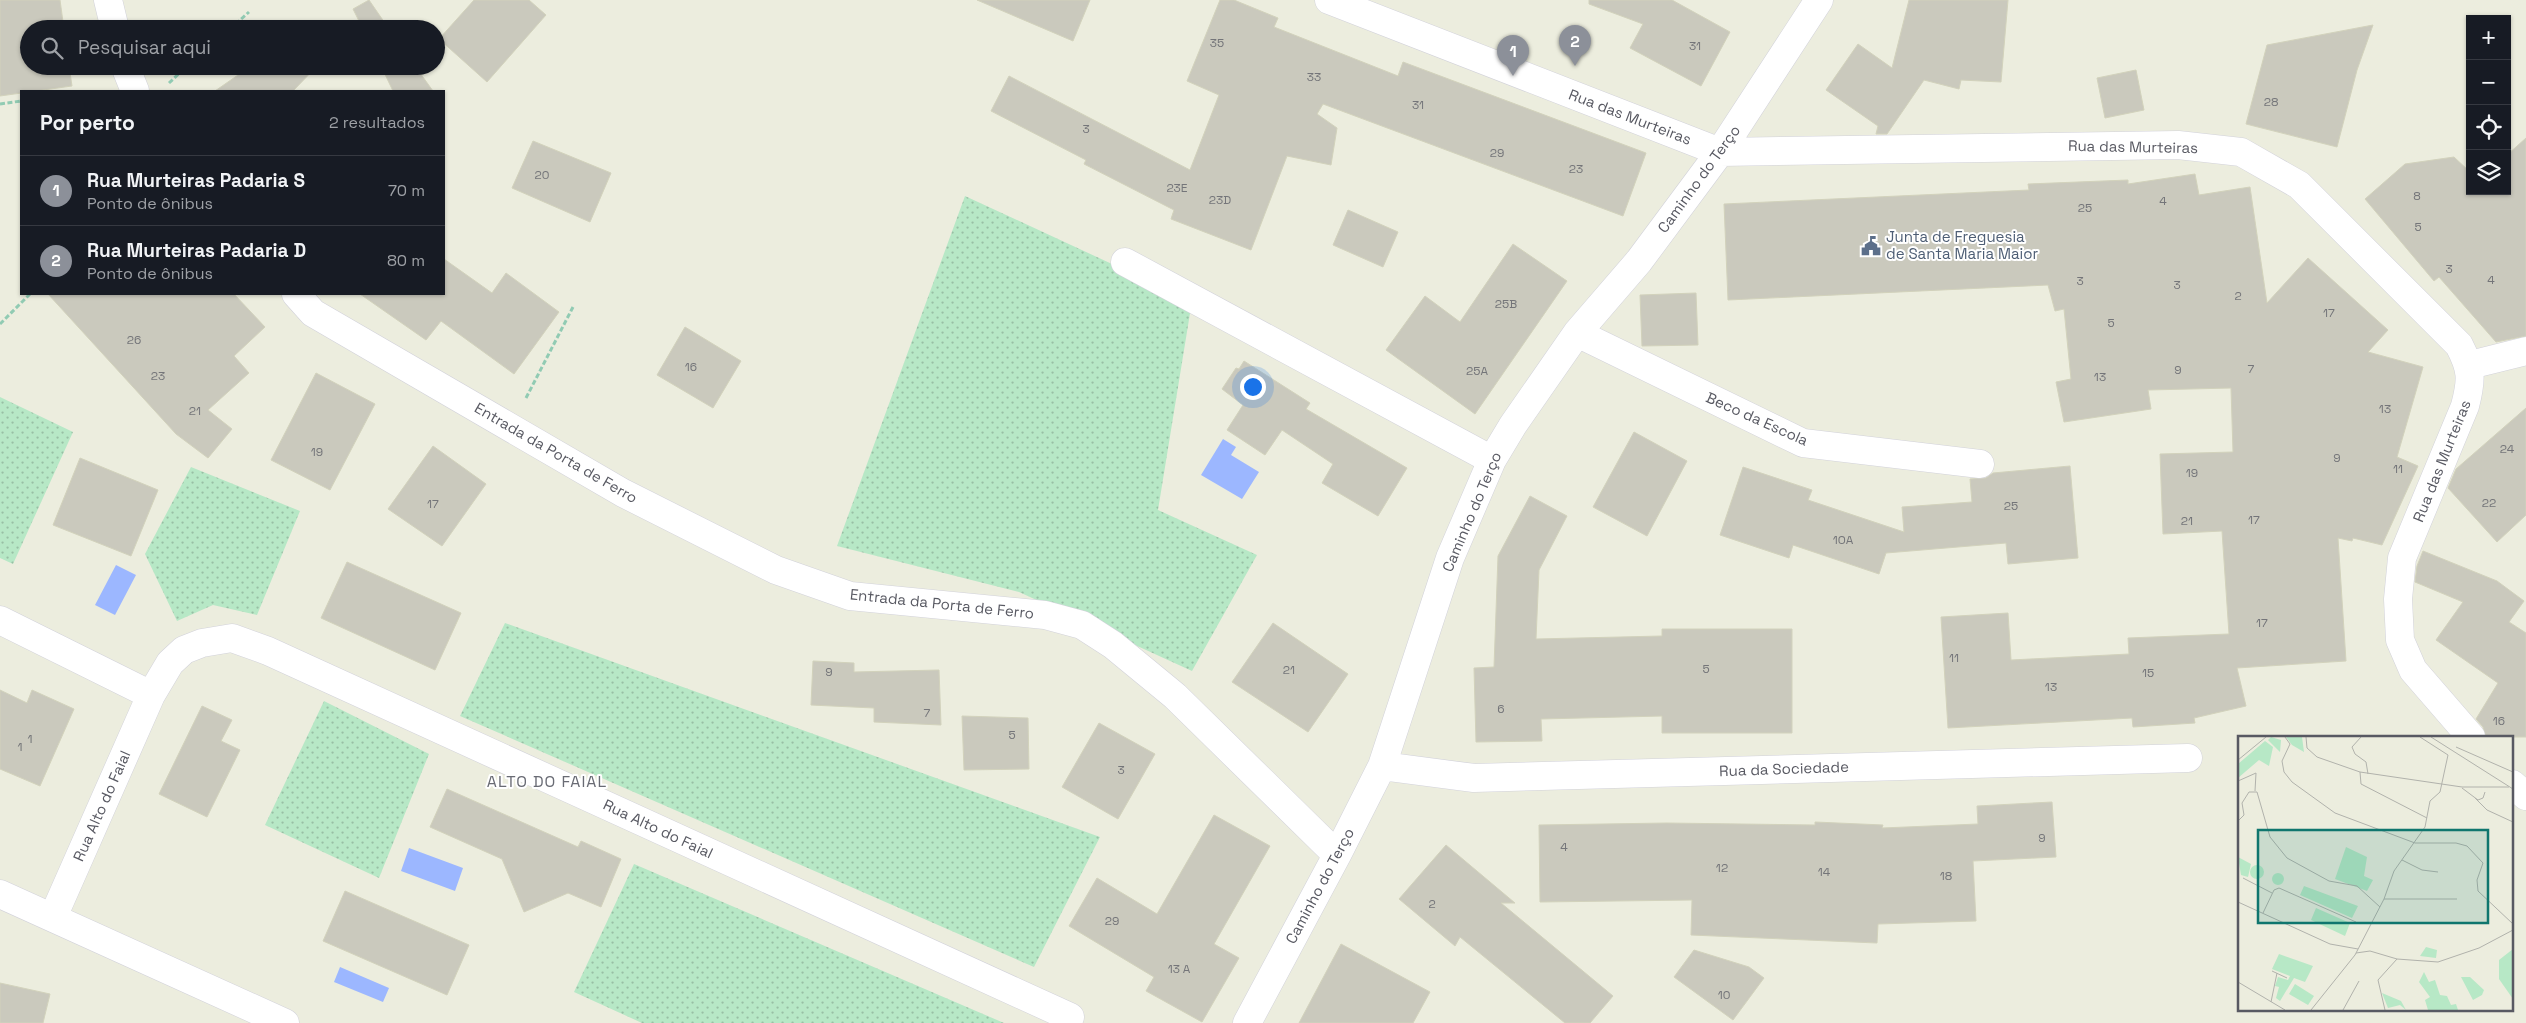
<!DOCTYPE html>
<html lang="pt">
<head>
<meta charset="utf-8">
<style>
	body { margin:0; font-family:"Space Grotesk",sans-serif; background:#242831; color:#f1f3f6 }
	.controls { position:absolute; right:15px; top:15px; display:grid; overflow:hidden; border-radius:0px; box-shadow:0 1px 4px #0004 }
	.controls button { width:45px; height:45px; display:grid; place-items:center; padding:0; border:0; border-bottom:1px solid #363941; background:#171b24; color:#f1f3f6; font:25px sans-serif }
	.you { position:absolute; left:1252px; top:386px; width:18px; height:18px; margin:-12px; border:4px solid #fff; border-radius:50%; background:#1a73e8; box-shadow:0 0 0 8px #1a73e833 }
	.badge { display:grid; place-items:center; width:32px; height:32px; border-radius:50%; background:#8c9099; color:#fff; font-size:16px; font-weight:700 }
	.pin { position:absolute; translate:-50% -41px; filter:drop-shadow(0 1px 2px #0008) }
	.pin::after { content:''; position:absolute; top:26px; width:18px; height:15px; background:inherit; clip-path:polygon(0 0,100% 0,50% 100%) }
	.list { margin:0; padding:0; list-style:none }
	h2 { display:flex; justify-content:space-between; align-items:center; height:65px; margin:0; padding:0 20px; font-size:21px }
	h2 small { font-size:16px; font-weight:400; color:#9ea1a6 }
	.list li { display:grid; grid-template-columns:32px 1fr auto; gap:15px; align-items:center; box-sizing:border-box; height:70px; padding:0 20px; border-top:1px solid #363941 }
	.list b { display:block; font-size:19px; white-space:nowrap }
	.list p { margin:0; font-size:16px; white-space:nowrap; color:#9ea1a6 }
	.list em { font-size:16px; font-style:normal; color:#9ea1a6 }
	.icon { flex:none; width:28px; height:28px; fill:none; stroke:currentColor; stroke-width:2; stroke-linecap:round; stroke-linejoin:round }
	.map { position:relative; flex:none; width:2526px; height:1023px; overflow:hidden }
	.search { position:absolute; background:#171b24; box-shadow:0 1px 4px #0004; left:20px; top:20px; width:425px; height:55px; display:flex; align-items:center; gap:12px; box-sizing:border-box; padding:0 18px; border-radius:28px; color:#9ea1a6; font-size:19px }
	.panel { position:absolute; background:#171b24; box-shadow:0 1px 4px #0004; left:20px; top:90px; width:425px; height:205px; border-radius:0px }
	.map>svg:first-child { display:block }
</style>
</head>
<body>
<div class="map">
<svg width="2526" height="1023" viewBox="0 0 2526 1023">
	<defs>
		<pattern id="grass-dots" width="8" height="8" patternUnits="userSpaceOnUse" patternTransform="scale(1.25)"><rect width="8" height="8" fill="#b7e8c6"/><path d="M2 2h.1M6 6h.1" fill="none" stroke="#98bfa4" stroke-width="1.8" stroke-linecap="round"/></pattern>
	</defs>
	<rect width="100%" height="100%" fill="#ecedde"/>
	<path fill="url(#grass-dots)" d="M 965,196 L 1192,301 L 1158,510 L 1257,555 L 1192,671 L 1019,592 L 837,546 Z
		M 0,397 L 73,432 L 13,564 L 0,558 Z
		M 191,467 L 300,511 L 257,615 L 213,605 L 177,621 L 145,554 Z
		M 505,623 L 1100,837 L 1034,967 L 460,716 Z
		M 324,701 L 429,754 L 379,878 L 265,825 Z
		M 634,864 L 1004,1023 L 642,1023 L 574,992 Z"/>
	<path fill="#9cb7ff" d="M 1223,439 L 1236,447 L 1231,455 L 1259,472 L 1242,499 L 1201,475 Z
		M 116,565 L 136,575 L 115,615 L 95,605 Z
		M 409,848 L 463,868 L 455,891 L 401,871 Z
		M 340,967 L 389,988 L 383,1002 L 334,982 Z"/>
	<path fill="#cac9bd" stroke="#d2d2bc" d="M 0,0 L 60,0 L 64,29 L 29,29 L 29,66 L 69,66 L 72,86 L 0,96 Z
		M 369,0 L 389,29 L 363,29 L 353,9 Z
		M 474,0 L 529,0 L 546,15 L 487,82 L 439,39 Z
		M 977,0 L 1090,0 L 1073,41 Z
		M 1220,0 L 1234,0 L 1278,18 L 1274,27 L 1398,76 L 1403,62 L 1646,153 L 1623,216 L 1323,104 L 1317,114 L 1337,128 L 1331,165 L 1287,156 L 1251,250 L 1171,219 L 1174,210 L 1084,164 L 1086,160 L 991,111 L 1009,76 L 1190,170 L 1219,95 L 1187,81 Z
		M 1589,0 L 1672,0 L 1730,32 L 1701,86 L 1630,48 L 1643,24 L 1589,4 Z
		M 1909,0 L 2008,0 L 2001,82 L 1961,80 L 1959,89 L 1924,80 L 1887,134 L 1876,134 L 1878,126 L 1826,90 L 1858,44 L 1892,68 Z
		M 2373,25 L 2357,70 L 2337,147 L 2246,124 L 2267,45 Z
		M 251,66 L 317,66 L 293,91 L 215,91 Z
		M 381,66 L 415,66 L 433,91 L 393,91 Z
		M 2136,70 L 2144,110 L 2105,118 L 2097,78 Z
		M 2526,138 L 2526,336 L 2496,342 L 2439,277 L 2434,281 L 2365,199 L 2405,164 L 2454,157 L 2470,172 L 2470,191 L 2507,191 L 2507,155 Z
		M 533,141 L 611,173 L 590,222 L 512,188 Z
		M 2195,174 L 2199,195 L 2250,187 L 2267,303 L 2308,258 L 2388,330 L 2368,352 L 2423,367 L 2397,457 L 2418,466 L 2382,545 L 2353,538 L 2352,541 L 2338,538 L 2346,661 L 2237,668 L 2246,706 L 2194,718 L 2195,723 L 2133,727 L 2132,718 L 1948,728 L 1941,617 L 2008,613 L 2011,660 L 2129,654 L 2128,638 L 2229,634 L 2222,531 L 2163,534 L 2160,454 L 2233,452 L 2231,388 L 2148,390 L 2151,409 L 2064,422 L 2056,382 L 2071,379 L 2064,309 L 2055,311 L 2048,285 L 1728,300 L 1724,204 L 2029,190 L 2028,184 L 2128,180 L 2128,184 Z
		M 1348,210 L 1398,232 L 1383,267 L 1333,245 Z
		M 1513,244 L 1567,281 L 1475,414 L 1386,350 L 1425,296 L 1460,322 Z
		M 444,259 L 492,293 L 506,273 L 559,312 L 514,374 L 441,321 L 426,340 L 360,294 L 444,294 Z
		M 1696,293 L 1698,345 L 1642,346 L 1640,295 Z
		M 48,294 L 234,294 L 265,327 L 234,356 L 249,373 L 208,410 L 232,429 L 208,458 L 176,434 Z
		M 685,327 L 741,361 L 713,408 L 657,375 Z
		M 1244,361 L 1310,403 L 1306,409 L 1407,468 L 1378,516 L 1322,483 L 1333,464 L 1282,430 L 1265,455 L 1227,430 L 1243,405 L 1222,389 L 1236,368 L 1239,369 Z
		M 316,373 L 375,404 L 330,490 L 271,460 Z
		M 2526,408 L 2526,515 L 2497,542 L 2448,488 L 2456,469 Z
		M 1634,432 L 1687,461 L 1647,536 L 1593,507 Z
		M 433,446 L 486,484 L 442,546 L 388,509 Z
		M 80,458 L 158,490 L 131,556 L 53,525 Z
		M 2070,466 L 2078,558 L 2008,564 L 2006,543 L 1886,553 L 1879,574 L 1793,545 L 1789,558 L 1720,535 L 1743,467 L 1812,490 L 1808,500 L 1904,532 L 1902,507 L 1972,502 L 1970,479 L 1986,478 L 1993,473 Z
		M 1530,496 L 1567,516 L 1539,570 L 1536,639 L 1662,636 L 1662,629 L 1792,629 L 1792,733 L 1662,733 L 1662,716 L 1541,719 L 1542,741 L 1476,742 L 1474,668 L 1494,667 L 1498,556 Z
		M 2423,551 L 2497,581 L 2524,601 L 2509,622 L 2526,633 L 2526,737 L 2486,737 L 2483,727 L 2476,719 L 2498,683 L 2436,640 L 2463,602 L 2415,582 L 2417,566 Z
		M 347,562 L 461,613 L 435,670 L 321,618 Z
		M 1273,623 L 1348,674 L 1308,732 L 1232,682 Z
		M 813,661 L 854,663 L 854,672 L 939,670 L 941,725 L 874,722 L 874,708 L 811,705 Z
		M 0,690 L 27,703 L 32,690 L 74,709 L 40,786 L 0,769 Z
		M 202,706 L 232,720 L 221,741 L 240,750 L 207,817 L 159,794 Z
		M 962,716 L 1028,718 L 1029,769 L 964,770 Z
		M 1099,723 L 1155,754 L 1118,819 L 1062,787 Z
		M 447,789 L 578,847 L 581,841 L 621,859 L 601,907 L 568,893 L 524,912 L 502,859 L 430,827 Z
		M 2052,802 L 2056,857 L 1973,861 L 1976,921 L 1878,924 L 1877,943 L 1691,935 L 1692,900 L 1540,902 L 1539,825 L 1667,823 L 1815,825 L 1815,822 L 1883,825 L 1882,828 L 1978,824 L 1977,806 Z
		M 1214,815 L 1270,846 L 1214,944 L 1239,958 L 1202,1022 L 1146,991 L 1154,977 L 1069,926 L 1097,878 L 1157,914 Z
		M 1446,845 L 1515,903 L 1501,903 L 1613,996 L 1590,1023 L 1565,1023 L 1460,937 L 1455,946 L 1399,899 Z
		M 345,891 L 469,945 L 447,995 L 323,941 Z
		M 1341,944 L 1430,992 L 1413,1023 L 1299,1023 Z
		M 1694,950 L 1749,967 L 1764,978 L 1733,1020 L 1674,977 Z
		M 0,983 L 50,994 L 43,1023 L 0,1023 Z"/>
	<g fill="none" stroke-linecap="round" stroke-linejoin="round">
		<defs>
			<path id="minor" d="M 108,0 L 115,29
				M 1329,0 L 1720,152 L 2178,145 L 2241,152 L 2299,185 L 2459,345 C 2472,370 2472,379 2465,406 L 2402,558 L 2398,599 L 2400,640 L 2413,670 L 2471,737
				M 125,66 L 135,91
				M 1125,262 L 1492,460
				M 296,294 L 313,313 L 623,493 L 776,570 L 850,596 L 1045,615 L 1082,625 L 1113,645 L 1175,696 L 1337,855
				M 1577,333 L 1803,443 L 1980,464
				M 2470,365 L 2526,351
				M 0,620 L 151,695
				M 1382,766 L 1474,778 L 2188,758
				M 2512,784 L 2526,796
				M 0,894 L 285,1023
				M 53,917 L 151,695 L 170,663 L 184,650 L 202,643 L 232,638 L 268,651 L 1070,1017
				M 1247,1023 L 1337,855 L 1382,766 L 1450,558 L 1492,460 L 1513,425 L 1577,333 L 1639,261 L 1720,152 L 1819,0"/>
		</defs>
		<use href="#minor" stroke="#d2d2da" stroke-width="29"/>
		<path stroke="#91cbb3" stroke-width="3" stroke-dasharray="5 2.5" stroke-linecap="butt" d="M 230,29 L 249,12
			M 169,83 L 187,66
			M 0,104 L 21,101
			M 0,324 L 30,294
			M 526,398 L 573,307"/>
		<use href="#minor" stroke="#fff" stroke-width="28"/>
	</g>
	<defs>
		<symbol id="civic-bare" viewBox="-9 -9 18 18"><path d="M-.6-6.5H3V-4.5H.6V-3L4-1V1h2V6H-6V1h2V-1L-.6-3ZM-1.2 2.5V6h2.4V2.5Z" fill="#5c6f8a" stroke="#fff" stroke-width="2.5" paint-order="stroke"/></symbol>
	</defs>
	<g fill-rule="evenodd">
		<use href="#civic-bare" x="1857" y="232" width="28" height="28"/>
	</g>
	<g text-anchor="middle" stroke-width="4" stroke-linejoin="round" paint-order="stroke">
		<g font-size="12" fill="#747579">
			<text x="1217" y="47">35</text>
			<text x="1695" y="50">31</text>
			<text x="1314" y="81">33</text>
			<text x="2271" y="106">28</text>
			<text x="1418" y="109">31</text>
			<text x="1086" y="133">3</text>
			<text x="1497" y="157">29</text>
			<text x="1576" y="173">23</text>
			<text x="542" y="179">20</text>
			<text x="1177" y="192">23E</text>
			<text x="2417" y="200">8</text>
			<text x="1220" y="204">23D</text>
			<text x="2163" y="205">4</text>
			<text x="2085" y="212">25</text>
			<text x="2418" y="231">5</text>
			<text x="2449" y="273">3</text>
			<text x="2491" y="284">4</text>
			<text x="2080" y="285">3</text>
			<text x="2177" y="289">3</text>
			<text x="2238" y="300">2</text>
			<text x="1506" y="308">25B</text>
			<text x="2329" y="317">17</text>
			<text x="2111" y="327">5</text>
			<text x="134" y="344">26</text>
			<text x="691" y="371">16</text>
			<text x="2251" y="373">7</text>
			<text x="2178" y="374">9</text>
			<text x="1477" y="375">25A</text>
			<text x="158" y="380">23</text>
			<text x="2100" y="381">13</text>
			<text x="2385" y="413">13</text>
			<text x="195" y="415">21</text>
			<text x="2507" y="453">24</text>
			<text x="317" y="456">19</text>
			<text x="2337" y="462">9</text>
			<text x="2398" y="473">11</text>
			<text x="2192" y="477">19</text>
			<text x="2489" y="507">22</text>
			<text x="433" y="508">17</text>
			<text x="2011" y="510">25</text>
			<text x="2254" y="524">17</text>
			<text x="2187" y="525">21</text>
			<text x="1843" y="544">1OA</text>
			<text x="2262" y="627">17</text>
			<text x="1954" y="662">11</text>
			<text x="1706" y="673">5</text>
			<text x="1289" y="674">21</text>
			<text x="829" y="676">9</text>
			<text x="2148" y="677">15</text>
			<text x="2051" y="691">13</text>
			<text x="1501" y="713">6</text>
			<text x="927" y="717">7</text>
			<text x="2499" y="725">16</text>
			<text x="1012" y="739">5</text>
			<text x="30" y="743">1</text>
			<text x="20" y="751">1</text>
			<text x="1121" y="774">3</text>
			<text x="2042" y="842">9</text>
			<text x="1564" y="851">4</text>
			<text x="1722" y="872">12</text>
			<text x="1824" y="876">14</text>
			<text x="1946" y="880">18</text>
			<text x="1432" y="908">2</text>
			<text x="1112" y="925">29</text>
			<text x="1179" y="973">13 A</text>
			<text x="1724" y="999">10</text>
		</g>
		<g font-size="15" fill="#585962" stroke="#fff">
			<text transform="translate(1630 117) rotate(21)" y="5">Rua das Murteiras</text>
			<text transform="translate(2133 147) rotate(1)" y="5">Rua das Murteiras</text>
			<text transform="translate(1699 179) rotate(-54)" y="5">Caminho do Terço</text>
			<text transform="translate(1757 419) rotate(24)" y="5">Beco da Escola</text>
			<text transform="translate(556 453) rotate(30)" y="5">Entrada da Porta de Ferro</text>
			<text transform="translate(2442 461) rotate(-68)" y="5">Rua das Murteiras</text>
			<text transform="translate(1472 512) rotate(-67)" y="5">Caminho do Terço</text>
			<text transform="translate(942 604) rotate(6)" y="5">Entrada da Porta de Ferro</text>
			<text transform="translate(1784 769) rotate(-2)" y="5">Rua da Sociedade</text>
			<text transform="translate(102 806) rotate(-66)" y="5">Rua Alto do Faial</text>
			<text transform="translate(658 829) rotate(25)" y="5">Rua Alto do Faial</text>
			<text transform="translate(1320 886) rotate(-62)" y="5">Caminho do Terço</text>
		</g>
		<g font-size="15" fill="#4e5e75" stroke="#fff" text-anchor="start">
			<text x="1886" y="242">Junta de Freguesia<tspan x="1886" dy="17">de Santa Maria Maior</tspan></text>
		</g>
		<g font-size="16" letter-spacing="1" fill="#696b74" stroke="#fff">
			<text x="547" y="787">ALTO DO FAIAL</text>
		</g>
	</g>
	<g transform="translate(2238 736)">
		<rect width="275" height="275" fill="#ecedde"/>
		<path d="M 33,1 L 43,4 L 42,16 L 30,4 ZM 48,1 L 64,1 L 66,16 L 54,9 ZM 27,5 L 35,11 L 31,30 L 21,24 L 0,42 L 0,28 ZM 108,111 L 129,121 L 126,140 L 135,144 L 129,155 L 97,143 ZM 0,121 L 13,128 L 10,141 L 3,139 ZM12 136a7 7 0 1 1 14 0a7 7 0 1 1-14 0ZM34 143a6 6 0 1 1 12 0a6 6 0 1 1-12 0ZM 66,150 L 120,170 L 114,182 L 62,159 ZM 78,172 L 112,187 L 107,200 L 73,184 ZM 188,211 L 199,214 L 198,222 L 182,220 ZM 41,218 L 75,230 L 67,246 L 56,242 L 42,265 L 38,262 L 41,251 L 37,250 L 40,241 L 50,244 L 52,240 L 34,233 ZM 186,236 L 191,246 L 197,244 L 202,259 L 209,260 L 213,269 L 218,268 L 220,274 L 190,274 L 187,264 L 192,261 L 181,246 ZM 223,241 L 232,241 L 246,254 L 244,259 L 235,264 ZM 144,257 L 163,265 L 168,274 L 162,269 L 150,272 Z" fill="#b7e8c6"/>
		<path d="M 275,213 L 275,263 L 261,243 L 261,224 Z" fill="#b7e8c6"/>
		<path d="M 57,248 L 76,260 L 70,269 L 51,258 Z" fill="#b7e8c6"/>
		<path fill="none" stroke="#b1b2ac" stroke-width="1" d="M 47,1 L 52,8 L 44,25 L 46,36 L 54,46 L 97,77 L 177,107 L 218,107 L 229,110 L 245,127 L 239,144 L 240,155 L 275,188M 68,1 L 69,12 L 79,21 L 122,36 L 224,51 L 271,51M 123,1 L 114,11 L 117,18 L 128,26 L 130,38M 193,1 L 275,53M 218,11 L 275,36M 0,24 L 28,1M 122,36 L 123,48 L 189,82M 0,45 L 18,37 L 17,55M 224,52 L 240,64 L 245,62 L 247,56M 237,62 L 249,74 L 275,86M 4,67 L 11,56 L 19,56 L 32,101 L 49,122 L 91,145 L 119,150 L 142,171M 0,85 L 6,79 L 4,67M 164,124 L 184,134 L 200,136M 5,142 L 34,157M 146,163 L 219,163M 0,166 L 92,208 L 120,213M 25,177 L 36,154 L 41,152 L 118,186M 118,217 L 132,215 L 159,223 L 200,226 L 241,212 L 275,194M 34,235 L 49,242M 0,246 L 47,274M 33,266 L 39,237M 73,274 L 117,219 L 146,163 L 156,135 L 187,91 L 192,65 L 202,56 L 210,19 L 182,1M 105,274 L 121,245M 147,274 L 140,244 L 159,223"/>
		<path fill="#0f766e" fill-opacity="0.15" stroke="#0f766e" stroke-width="2.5" d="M 20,94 L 250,94 L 250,187 L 20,187 Z"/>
		<rect width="275" height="275" fill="none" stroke="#585962" stroke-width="2.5"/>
	</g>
</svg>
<div class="controls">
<button>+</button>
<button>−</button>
<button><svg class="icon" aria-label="locate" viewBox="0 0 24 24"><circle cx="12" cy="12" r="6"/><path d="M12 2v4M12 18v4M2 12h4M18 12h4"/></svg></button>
<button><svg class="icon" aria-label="layers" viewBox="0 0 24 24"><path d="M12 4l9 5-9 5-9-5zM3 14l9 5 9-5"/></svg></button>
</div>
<div class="you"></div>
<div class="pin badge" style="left:1513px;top:76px">1</div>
<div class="pin badge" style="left:1575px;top:66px">2</div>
<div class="search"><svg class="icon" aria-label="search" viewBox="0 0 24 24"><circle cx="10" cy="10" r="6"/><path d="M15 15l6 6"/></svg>Pesquisar aqui</div>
<section class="panel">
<h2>Por perto<small>2 resultados</small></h2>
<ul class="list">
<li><span class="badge">1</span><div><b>Rua Murteiras Padaria S</b><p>Ponto de ônibus</p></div><em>70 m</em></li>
<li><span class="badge">2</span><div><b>Rua Murteiras Padaria D</b><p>Ponto de ônibus</p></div><em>80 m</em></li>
</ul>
</section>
</div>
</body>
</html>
